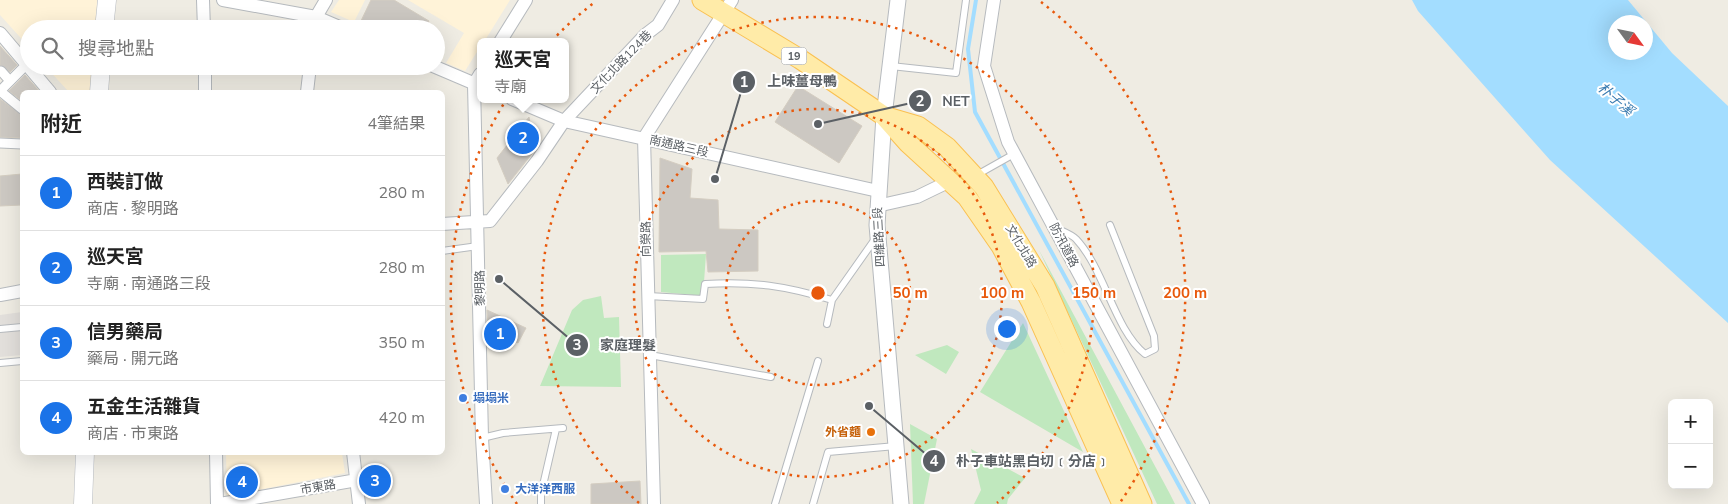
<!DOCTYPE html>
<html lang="zh-TW">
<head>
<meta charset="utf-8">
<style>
	body { margin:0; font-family:"Nunito Sans","Noto Sans TC",sans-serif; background:#f6f6f6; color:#222 }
	.controls { position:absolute; right:15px; bottom:15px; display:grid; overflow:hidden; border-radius:8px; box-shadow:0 5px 20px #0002 }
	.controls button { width:45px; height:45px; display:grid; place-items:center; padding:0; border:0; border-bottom:1px solid #e0e0e0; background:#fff; color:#222; font:25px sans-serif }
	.compass { position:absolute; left:1608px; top:15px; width:45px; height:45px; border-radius:50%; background:#fff; box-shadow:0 5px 20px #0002; rotate:123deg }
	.you { position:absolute; left:1006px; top:328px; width:18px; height:18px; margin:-12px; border:4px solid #fff; border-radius:50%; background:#1a73e8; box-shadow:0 0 0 8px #1a73e833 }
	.badge { display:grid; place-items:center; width:32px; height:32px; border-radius:50%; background:#1a73e8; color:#fff; font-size:16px; font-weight:700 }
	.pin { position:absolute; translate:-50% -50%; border:2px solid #fff; box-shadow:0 1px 5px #0006 }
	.popup { position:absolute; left:477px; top:38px; width:92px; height:65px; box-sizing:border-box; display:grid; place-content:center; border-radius:8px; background:#fff; filter:drop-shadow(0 1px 4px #0005); font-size:16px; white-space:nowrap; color:#767676 }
	.popup b { font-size:19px; color:#222 }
	.popup::after { content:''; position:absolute; left:50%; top:100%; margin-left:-10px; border:10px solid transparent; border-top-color:#fff }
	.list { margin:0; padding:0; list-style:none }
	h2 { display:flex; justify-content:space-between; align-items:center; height:65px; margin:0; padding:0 20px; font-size:21px }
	h2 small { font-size:16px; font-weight:400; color:#767676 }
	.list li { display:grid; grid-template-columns:32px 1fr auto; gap:15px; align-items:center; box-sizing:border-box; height:75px; padding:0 20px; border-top:1px solid #e0e0e0 }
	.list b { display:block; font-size:19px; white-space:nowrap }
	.list p { margin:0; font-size:16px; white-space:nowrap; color:#767676 }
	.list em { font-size:16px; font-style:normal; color:#767676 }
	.icon { flex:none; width:28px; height:28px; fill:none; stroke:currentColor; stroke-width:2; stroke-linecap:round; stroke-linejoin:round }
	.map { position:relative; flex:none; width:1728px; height:504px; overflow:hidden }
	.search { position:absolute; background:#fff; box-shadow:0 5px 20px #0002; left:20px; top:20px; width:425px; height:55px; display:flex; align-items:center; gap:12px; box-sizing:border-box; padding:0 18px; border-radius:28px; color:#767676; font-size:19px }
	.panel { position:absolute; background:#fff; box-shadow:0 5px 20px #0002; left:20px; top:90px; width:425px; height:365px; border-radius:8px }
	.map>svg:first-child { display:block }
</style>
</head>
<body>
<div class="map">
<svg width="1728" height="504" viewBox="0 0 1728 504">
	<rect width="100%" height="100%" fill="#efece3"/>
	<path fill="#fff3d8" d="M 0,0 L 97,0 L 96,29 L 29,29 L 29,47 L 0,15 Z
		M 339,0 L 365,0 L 354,22 L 331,12 Z
		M 408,0 L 510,0 L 484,42 L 480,42 L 480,47 L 465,71 L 446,63 L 464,33 Z
		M 45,66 L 94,66 L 93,92 L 69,92 Z
		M 226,453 L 342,453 L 345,473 L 227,496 Z"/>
	<path fill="#e2dfdb" d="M 22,312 L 22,355 L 0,357 L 0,315 Z"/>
	<path fill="#c0e8be" d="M 1039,250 L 1170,494 L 1175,504 L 1157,504 Z
		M 706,254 L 703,296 L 661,292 L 661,255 Z
		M 601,296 L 604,318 L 619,317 L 621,387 L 540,386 L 572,310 L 583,300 Z
		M 1023,323 L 1083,452 L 980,392 Z
		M 947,345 L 959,352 L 946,374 L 915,355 Z
		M 910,424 L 937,439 L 924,504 L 913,504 Z
		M 971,449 L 1025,478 L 1008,499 L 1007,504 L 974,504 L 981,490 Z"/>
	<path fill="#a3ddff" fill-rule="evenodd" d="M 1412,0 L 1628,0 L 1672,53 L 1728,106 L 1728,323 L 1550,160 L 1418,11 ZM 1616,22 L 1646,22 L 1646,52 L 1616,52 Z"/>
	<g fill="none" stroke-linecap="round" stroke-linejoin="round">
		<path stroke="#a3ddff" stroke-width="4" d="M 976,0 L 968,49 L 975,112 L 1189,504"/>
	</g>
	<path fill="#ccc8c2" stroke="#d4cdc1" d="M 371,0 L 394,0 L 429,21 L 425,29 L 373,29 L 360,23 Z
		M 0,46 L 17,65 L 10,72 L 0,65 Z
		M 25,75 L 40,92 L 22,92 L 22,101 L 9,91 Z
		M 798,86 L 862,126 L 839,163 L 775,122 Z
		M 0,99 L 22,115 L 22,138 L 0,137 Z
		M 529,117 L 535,150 L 508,184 L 497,158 Z
		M 660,158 L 692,169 L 690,198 L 718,200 L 719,229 L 758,230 L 758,271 L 708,272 L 706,251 L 659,252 Z
		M 22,174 L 22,205 L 0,206 L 0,176 Z
		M 487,310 L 526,328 L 518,343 L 488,328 Z
		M 640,481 L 641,504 L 591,504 L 591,484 Z"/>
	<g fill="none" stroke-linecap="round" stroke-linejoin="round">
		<defs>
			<path id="service" d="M 891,66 L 956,73 L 966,0
				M 975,176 L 1014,154
				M 1056,228 C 1062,231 1071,234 1076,239 C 1105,270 1114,329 1145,354 L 1155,349 L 1154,336 L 1110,225
				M 442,251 L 478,246
				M 648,296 L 703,299 L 705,284 C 753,281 786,286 832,300
				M 827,324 L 832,300 L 875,239
				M 0,329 L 22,327
				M 650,355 L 771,377
				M 0,363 L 22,361
				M 482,438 L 503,433 L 563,428
				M 541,504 L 541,494 L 556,429
				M 775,504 L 818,361
				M 813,504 L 828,452 L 896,446"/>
			<path id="pedestrian" d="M 1,71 L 10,81
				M 22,109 L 0,91 L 24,67
				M 0,143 L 22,144"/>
			<path id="minor" d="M 203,0 L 204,29
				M 223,0 L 316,17 L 344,29
				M 994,0 L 984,66 L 1008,142 L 1203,504
				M 314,29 L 316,17 L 326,0
				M 0,33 L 50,92
				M 500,42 L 526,0
				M 205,66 L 205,92
				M 433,66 L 480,86
				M 480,74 L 474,84 L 482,438 L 486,504
				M 307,92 L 310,66
				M 512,99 L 564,121 L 878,191
				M 877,206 L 917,197 L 950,181
				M 442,224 L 490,221 L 537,161 L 564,121 L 645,35 L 658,25 L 673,0
				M 0,295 L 22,291
				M 216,452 L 217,504
				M 353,452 L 359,504
				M 220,504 L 357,480
				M 654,504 L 644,138 L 732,0"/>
			<path id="tertiary" d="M 898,0 L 884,116 L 877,225 L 901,504"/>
			<path id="secondary" d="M 104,29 L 107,0
				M 99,92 L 101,66
				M 83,504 L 85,452"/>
			<path id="primary" d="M 702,0 L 800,59 L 884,116 L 908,143 L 967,197 L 1001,246 L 1031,302 L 1122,504
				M 884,116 L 918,126 L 947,147 L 984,187 L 1045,286 L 1142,504"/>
		</defs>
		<use href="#service" stroke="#b6babe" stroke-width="8"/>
		<use href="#pedestrian" stroke="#b6babe" stroke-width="11"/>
		<use href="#minor" stroke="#b6babe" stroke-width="14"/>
		<use href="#tertiary" stroke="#b6babe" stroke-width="17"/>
		<use href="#secondary" stroke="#b7bbc0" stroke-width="19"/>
		<use href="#primary" stroke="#fac051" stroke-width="21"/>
		<use href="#service" stroke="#fff" stroke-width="6"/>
		<use href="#pedestrian" stroke="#fff" stroke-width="9"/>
		<use href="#minor" stroke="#fff" stroke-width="12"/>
		<use href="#tertiary" stroke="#fff" stroke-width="15"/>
		<use href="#secondary" stroke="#fff" stroke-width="18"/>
		<use href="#primary" stroke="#ffeba8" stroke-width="19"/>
	</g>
	<g fill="none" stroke="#e8590c" stroke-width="2.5" stroke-dasharray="2.5 5">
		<circle cx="818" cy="293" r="92"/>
		<circle cx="818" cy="293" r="184"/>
		<path d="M639 503A276 276 0 1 1 997 503"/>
		<path d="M517 504A367 367 0 0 1 595 2M1041 2A367 367 0 0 1 1119 504"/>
	</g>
	<g fill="#3f7fe0" stroke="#fff" stroke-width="2">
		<circle cx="463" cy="398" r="5"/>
		<circle cx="505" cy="489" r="5"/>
	</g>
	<circle fill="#e8710a" stroke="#fff" stroke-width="2" cx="871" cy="432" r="5"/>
	<g text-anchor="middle" stroke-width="4" stroke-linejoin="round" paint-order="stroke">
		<rect fill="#fff" stroke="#8c9093" stroke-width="1" x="781.5" y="47.5" width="25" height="17" rx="4"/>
		<g font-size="11" font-weight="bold" fill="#5b6065">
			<text x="794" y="60">19</text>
		</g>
		<g font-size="12" fill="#5b6065" stroke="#fff">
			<text transform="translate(621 62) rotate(-46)" y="4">文化北路124巷</text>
			<text transform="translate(679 146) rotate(13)" y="4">南通路三段</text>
			<text transform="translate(879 237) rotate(-93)" y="4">四維路三段</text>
			<text transform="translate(646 239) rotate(-91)" y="4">向榮路</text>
			<text transform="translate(1064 245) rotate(62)" y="4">防汛道路</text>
			<text transform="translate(1021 246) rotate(59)" y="4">文化北路</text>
			<text transform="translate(480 288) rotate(-91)" y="4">黎明路</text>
			<text transform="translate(318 487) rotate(-10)" y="4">市東路</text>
		</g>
		<g font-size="12" font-weight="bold" fill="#366cbe" stroke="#fff" text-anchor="start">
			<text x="473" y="402">塌塌米</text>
			<text x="515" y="493">大洋洋西服</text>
		</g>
		<g font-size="12" font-weight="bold" fill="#c56008" stroke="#fff" text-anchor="end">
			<text x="861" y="436">外省麵</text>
		</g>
		<g font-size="14" font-style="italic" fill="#3679af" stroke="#fff">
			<text transform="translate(1616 99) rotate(41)" y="5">朴子溪</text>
		</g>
	</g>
	<circle cx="818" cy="293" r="8" fill="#e8590c" stroke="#fff" stroke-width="2.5"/>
	<g font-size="15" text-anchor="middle" font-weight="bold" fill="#e8590c" stroke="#fff" stroke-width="4" stroke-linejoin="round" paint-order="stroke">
		<text x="910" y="298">50 m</text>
		<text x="1002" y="298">100 m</text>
		<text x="1094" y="298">150 m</text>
		<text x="1185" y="298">200 m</text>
	</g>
	<path fill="none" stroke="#5b6065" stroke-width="2" d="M715 179L744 82M818 124L920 101M499 279L577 345M869 406L934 461"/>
	<g fill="#5b6065" stroke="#fff" stroke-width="2">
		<circle cx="715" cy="179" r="5"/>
		<circle cx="818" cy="124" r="5"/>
		<circle cx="499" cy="279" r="5"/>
		<circle cx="869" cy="406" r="5"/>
		<circle cx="744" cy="82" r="12"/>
		<circle cx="920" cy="101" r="12"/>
		<circle cx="577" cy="345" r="12"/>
		<circle cx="934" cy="461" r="12"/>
	</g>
	<g font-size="15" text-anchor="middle" font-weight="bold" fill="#fff">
		<text x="744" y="87">1</text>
		<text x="920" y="106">2</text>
		<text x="577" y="350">3</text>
		<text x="934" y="466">4</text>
	</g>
	<g font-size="14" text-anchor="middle" font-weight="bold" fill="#5b6065" stroke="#fff" stroke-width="4" stroke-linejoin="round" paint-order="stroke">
		<text x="802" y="86">上味薑母鴨</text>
		<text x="956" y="106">NET</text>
		<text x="628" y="350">家庭理髮</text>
		<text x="1033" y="466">朴子車站黑白切﹝分店﹞</text>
	</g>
</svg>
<div class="controls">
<button>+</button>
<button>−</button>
</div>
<svg class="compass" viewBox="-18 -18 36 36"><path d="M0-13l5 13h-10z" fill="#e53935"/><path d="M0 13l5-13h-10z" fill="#767676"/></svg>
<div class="you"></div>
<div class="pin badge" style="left:500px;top:334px">1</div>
<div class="pin badge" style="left:523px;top:138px">2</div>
<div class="popup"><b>巡天宮</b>寺廟</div>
<div class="pin badge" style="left:375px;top:481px">3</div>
<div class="pin badge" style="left:242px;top:482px">4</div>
<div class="search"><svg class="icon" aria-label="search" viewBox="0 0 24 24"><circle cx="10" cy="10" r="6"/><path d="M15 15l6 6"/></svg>搜尋地點</div>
<section class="panel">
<h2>附近<small>4筆結果</small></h2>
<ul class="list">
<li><span class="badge">1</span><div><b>西裝訂做</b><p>商店 · 黎明路</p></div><em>280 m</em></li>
<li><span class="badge">2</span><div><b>巡天宮</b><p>寺廟 · 南通路三段</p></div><em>280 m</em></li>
<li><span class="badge">3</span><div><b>信男藥局</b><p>藥局 · 開元路</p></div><em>350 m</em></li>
<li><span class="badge">4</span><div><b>五金生活雜貨</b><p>商店 · 市東路</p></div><em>420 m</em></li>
</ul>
</section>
</div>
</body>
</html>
